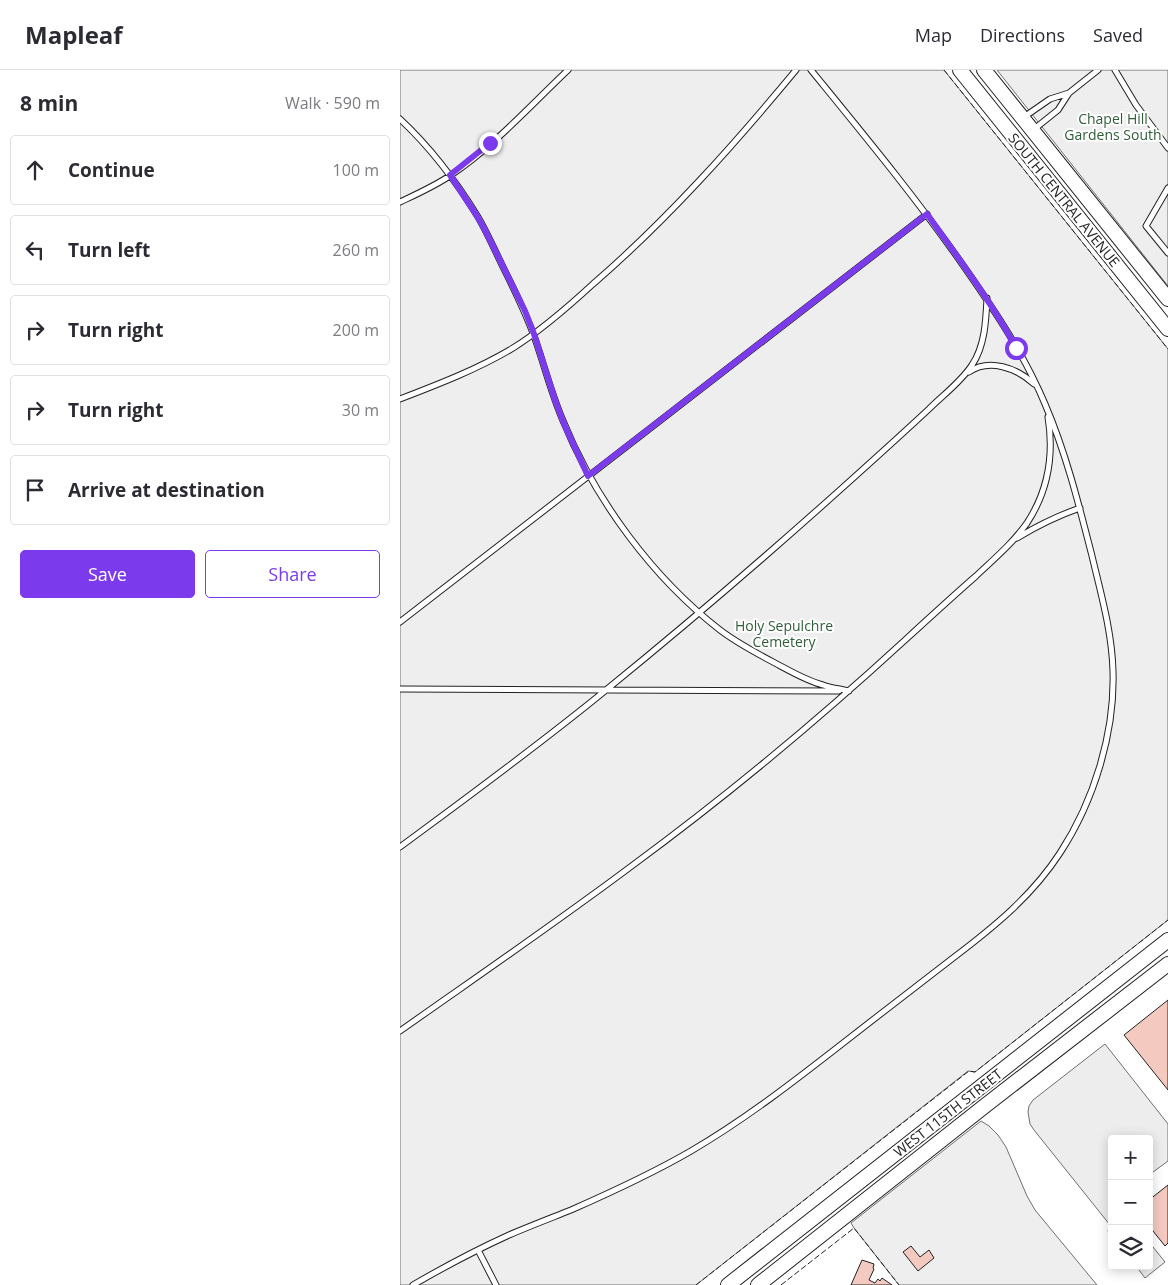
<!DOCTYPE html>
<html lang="en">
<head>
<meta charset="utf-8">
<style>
	body { margin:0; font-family:"Open Sans",sans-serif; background:#f7f7f7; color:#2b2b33 }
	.controls { position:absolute; right:15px; bottom:15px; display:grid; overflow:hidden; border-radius:5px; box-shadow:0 2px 12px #0003 }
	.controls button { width:45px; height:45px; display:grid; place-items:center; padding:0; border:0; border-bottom:1px solid #e1e1e2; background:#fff; color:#2b2b33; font:25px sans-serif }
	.stop { position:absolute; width:15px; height:15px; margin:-11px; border:4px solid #7c3aed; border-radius:50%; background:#fff }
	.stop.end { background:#7c3aed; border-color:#fff; box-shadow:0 1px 5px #0008 }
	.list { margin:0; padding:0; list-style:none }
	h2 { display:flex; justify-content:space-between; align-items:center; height:65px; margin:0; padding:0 20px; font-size:21px }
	h2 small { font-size:16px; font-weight:400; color:#7c7c81 }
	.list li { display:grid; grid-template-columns:32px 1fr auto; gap:15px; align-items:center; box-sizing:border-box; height:70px; margin:0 10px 10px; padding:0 10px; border:1px solid #e1e1e2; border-radius:5px }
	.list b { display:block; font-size:19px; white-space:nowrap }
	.list em { font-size:16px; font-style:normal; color:#7c7c81 }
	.actions { display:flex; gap:10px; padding:15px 20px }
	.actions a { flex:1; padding:11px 0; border:1px solid #7c3aed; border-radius:5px; text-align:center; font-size:18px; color:#7c3aed }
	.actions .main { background:#7c3aed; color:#fff }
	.icon { flex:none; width:28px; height:28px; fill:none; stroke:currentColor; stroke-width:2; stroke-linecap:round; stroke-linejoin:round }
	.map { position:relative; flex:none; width:768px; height:1215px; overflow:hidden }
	header { display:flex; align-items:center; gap:30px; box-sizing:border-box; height:70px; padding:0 25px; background:#fff; border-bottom:1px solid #e1e1e2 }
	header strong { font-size:24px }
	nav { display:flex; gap:28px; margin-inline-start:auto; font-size:18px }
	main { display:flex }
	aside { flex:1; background:#fff }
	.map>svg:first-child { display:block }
</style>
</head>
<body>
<header>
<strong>Mapleaf</strong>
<nav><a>Map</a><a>Directions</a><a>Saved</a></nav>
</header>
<main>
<aside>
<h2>8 min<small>Walk · 590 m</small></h2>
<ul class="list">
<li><svg class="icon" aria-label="ahead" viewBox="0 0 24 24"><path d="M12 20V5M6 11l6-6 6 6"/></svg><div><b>Continue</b></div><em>100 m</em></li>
<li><svg class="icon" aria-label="left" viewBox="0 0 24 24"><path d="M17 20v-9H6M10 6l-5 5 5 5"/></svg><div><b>Turn left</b></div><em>260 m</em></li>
<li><svg class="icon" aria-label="right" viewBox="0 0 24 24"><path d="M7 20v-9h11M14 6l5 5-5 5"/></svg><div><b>Turn right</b></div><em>200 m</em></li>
<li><svg class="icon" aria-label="right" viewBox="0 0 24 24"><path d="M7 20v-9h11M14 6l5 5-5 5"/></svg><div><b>Turn right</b></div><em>30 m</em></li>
<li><svg class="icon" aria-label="arrive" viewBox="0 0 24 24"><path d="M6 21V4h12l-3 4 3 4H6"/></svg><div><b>Arrive at destination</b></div></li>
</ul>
<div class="actions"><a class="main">Save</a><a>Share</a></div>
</aside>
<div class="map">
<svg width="768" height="1215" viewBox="0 0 768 1215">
	<rect width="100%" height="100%" fill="#fff"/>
	<path fill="#eee" stroke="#6f6f6f" d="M 0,0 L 544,0 L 768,279 L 768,850 L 575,1002 L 568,1001 L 296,1215 L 0,1215 Z
		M 597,0 L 768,0 L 768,216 Z
		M 581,1051 L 589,1056 L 598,1065 L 606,1077 L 627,1126 L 635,1140 L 697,1215 L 499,1215 L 454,1158 L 451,1153 Z"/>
	<path fill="#ededed" stroke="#6f6f6f" d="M 705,974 L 768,1054 L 768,1091 L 749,1105 L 749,1069 L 712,1069 L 712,1166 L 708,1161 L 710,1155 L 634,1060 L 630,1054 L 628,1042 L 629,1036 L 633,1030 Z
		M 749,1172 L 765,1192 L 745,1208 L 736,1196 L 749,1196 Z"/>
	<path fill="#f3c9c0" stroke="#222" d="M 768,930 L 768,1020 L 724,965 Z
		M 768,1115 L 768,1173 L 765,1176 L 749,1156 L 749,1130 Z
		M 511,1176 L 520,1187 L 529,1180 L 534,1188 L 518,1201 L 503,1182 Z
		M 462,1190 L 474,1194 L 473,1198 L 474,1199 L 469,1210 L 475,1213 L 478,1209 L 480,1211 L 482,1208 L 492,1215 L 451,1215 Z"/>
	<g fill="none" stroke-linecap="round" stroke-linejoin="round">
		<defs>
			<path id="lane" d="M 715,0 L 736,35 L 768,78
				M 624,47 L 650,29 L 669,23
				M 0,49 C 30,77 56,111 78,147 C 88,164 96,183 105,201 C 115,221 125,242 133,263 C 144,293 151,324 164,353 C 196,431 253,508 320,560 C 337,573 356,583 375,593 C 390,601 407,611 423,615 C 432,618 441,619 449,621
				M 633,60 L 658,40 L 669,23 L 698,0
				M 768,118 L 746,156 L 768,183
				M 0,132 C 17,124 35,116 51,105 C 94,76 130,36 168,0
				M 569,302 C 589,288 617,298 634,314
				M 0,329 C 39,314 78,299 113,278 C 142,260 168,237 193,214 C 267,150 333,76 396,0
				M 617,468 C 637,456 657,446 680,438
				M 0,552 L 527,144
				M 0,619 L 439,621
				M 0,777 C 69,726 139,675 206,620 C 286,555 364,488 441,419 C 470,393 500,366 529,339 C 543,325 561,312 572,295 C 585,276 586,250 587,228
				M 0,961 C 78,906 157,852 233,795 C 328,725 418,650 504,571 C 528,549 552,527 576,506 C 594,489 613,473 627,453 C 648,421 654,384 648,347
				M 78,1180 L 96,1215
				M 13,1215 C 44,1197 76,1180 109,1165 C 130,1156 151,1148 171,1140 C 212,1122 253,1103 291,1081 C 361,1040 423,988 487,939 C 509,922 531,905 553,888 C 594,857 632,826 660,783 C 694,731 715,663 713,601 C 712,562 701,524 692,486 C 679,435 666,383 645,334 C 625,286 595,241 565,198 C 517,129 464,65 411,0"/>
			<path id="secondary" d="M 560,0 L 768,259
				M 584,0 L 768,229
				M 328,1215 L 768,870
				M 358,1215 L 586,1035 L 768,894"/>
		</defs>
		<use href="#lane" stroke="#222" stroke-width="7"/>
		<use href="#secondary" stroke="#222" stroke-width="16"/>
		<use href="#lane" stroke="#fff" stroke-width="5"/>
		<use href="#secondary" stroke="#fff" stroke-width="14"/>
		<path stroke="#222" stroke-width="1" stroke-dasharray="6 2.5" stroke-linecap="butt" d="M 544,0 L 768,279
			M 296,1215 L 569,1001 L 575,1002 L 768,850
			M 381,1215 L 454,1158 L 499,1215"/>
	</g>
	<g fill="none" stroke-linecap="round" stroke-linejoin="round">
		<path stroke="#7c3aed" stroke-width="6" d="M 90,73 L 50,105 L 77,146 L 86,162 L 125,241 L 134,264 L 155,330 L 164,354 L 188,406 L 527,144 C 558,188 591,231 616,278"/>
	</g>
	<g text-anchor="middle" stroke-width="4" stroke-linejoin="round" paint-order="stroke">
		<g font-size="14" fill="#2f5e38" stroke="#fff">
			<text x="713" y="54">Chapel Hill<tspan x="713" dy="16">Gardens South</tspan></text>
			<text x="384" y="561">Holy Sepulchre<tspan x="384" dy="16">Cemetery</tspan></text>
		</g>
		<g font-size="14" fill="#222" stroke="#fff">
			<text transform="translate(664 130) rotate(51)" y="5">SOUTH CENTRAL AVENUE</text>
			<text transform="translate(548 1043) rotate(-38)" y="5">WEST 115TH STREET</text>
		</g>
	</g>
</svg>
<div class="controls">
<button>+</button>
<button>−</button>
<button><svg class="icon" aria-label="layers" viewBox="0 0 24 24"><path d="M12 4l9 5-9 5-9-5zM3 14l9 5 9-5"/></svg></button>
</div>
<div class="stop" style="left:616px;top:278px"></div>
<div class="stop end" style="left:90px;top:73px"></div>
</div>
</main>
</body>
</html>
